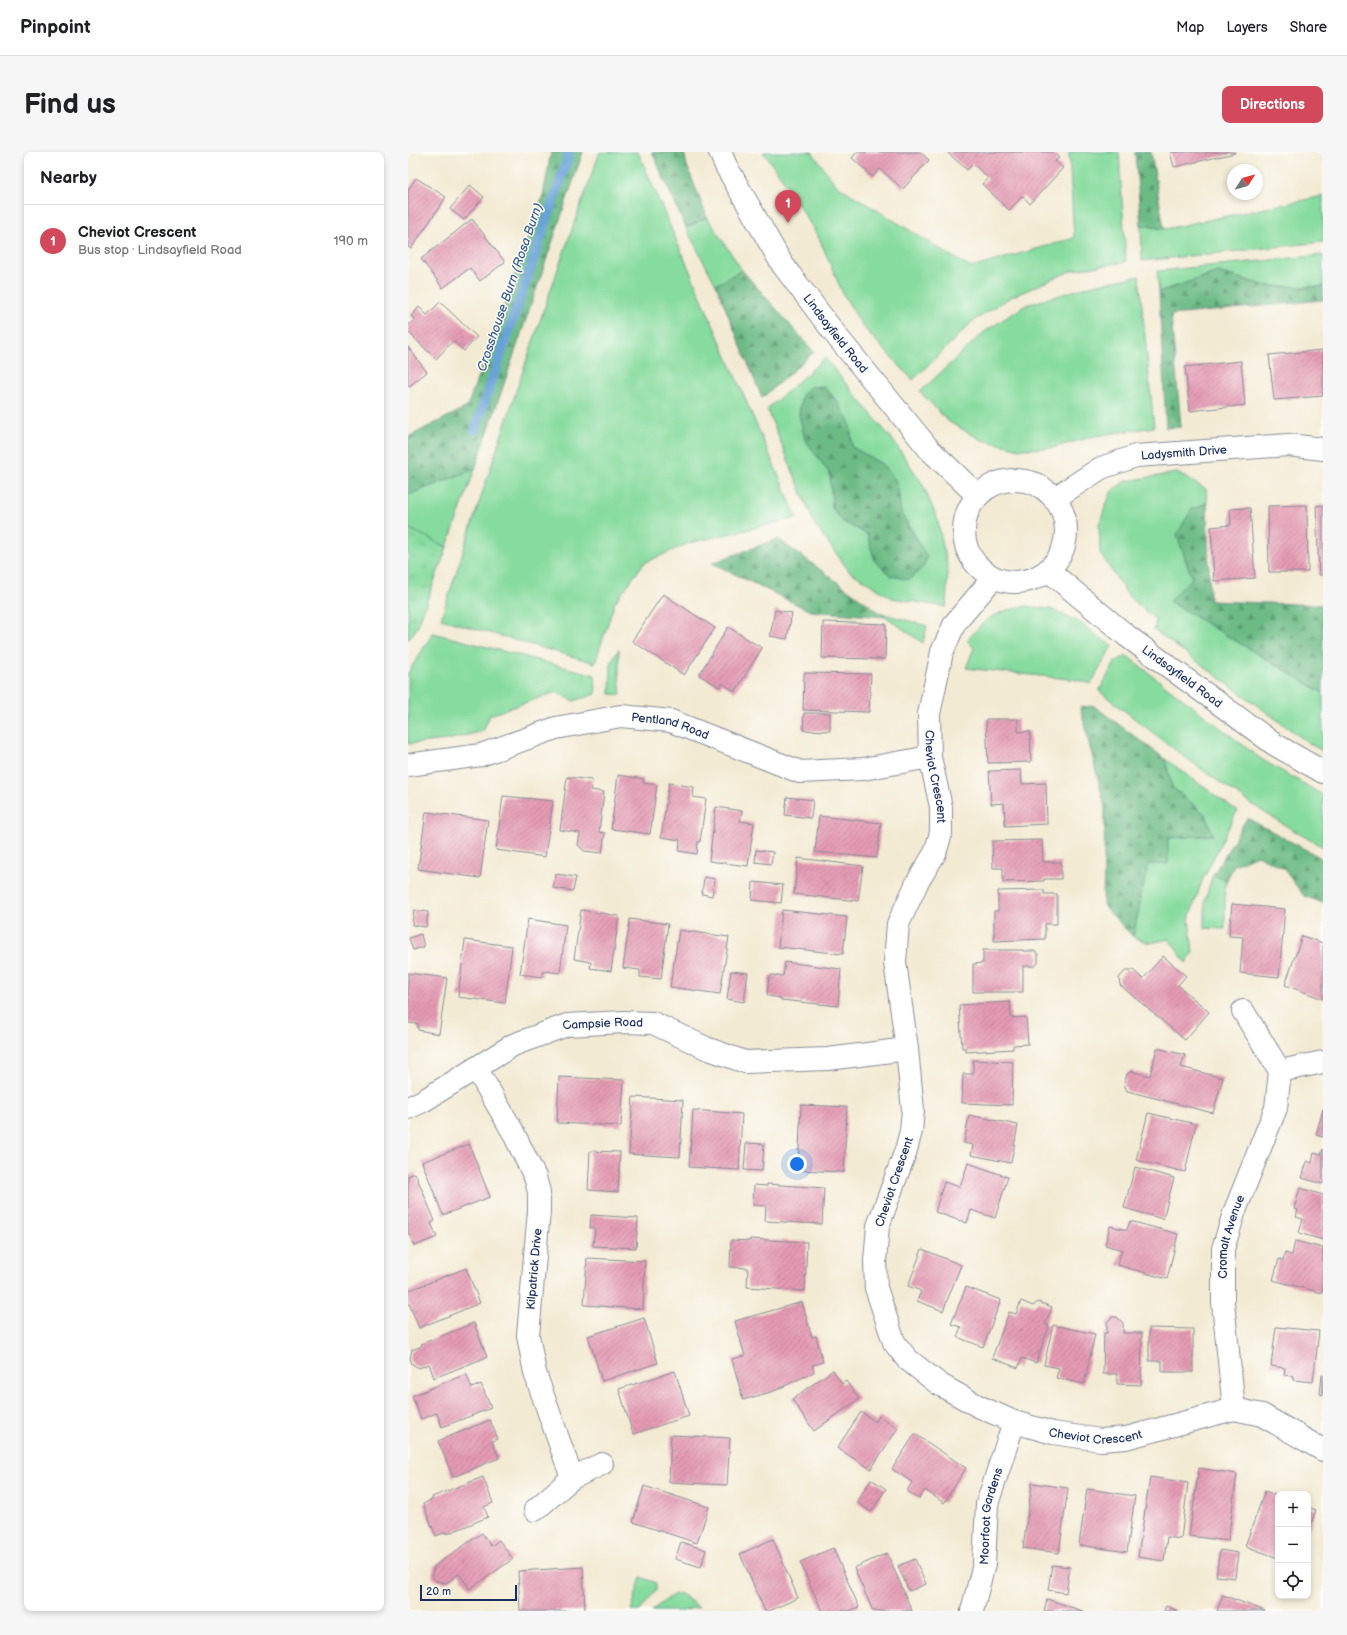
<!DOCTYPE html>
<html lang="en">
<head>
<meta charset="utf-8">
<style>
	body { margin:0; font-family:"Balsamiq Sans",sans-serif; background:#f6f6f6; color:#202124 }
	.controls { position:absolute; right:12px; bottom:12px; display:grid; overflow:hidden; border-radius:8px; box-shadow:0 2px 6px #0003 }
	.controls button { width:36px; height:36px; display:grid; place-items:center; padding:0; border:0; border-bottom:1px solid #e0e0e0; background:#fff; color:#202124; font:20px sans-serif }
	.compass { position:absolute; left:819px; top:12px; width:36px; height:36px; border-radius:50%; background:#fff; box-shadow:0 2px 6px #0003; rotate:54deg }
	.scale { position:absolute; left:12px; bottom:10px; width:97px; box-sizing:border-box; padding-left:4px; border:2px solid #1b2f5e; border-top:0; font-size:11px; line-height:14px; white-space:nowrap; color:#1b2f5e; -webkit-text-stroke:3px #fdfcf7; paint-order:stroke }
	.you { position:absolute; left:389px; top:1012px; width:14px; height:14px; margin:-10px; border:3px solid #fff; border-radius:50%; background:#1a73e8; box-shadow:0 0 0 6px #1a73e833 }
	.badge { display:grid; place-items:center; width:26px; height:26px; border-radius:50%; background:#d1495b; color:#fff; font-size:13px; font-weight:700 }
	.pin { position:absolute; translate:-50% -33px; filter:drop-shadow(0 1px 2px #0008) }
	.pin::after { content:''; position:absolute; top:21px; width:14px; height:12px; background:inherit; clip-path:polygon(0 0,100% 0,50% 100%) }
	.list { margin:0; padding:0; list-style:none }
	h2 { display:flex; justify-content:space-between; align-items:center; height:52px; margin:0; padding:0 16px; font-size:17px }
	h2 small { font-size:13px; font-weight:400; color:#757577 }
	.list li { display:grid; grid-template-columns:26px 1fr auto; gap:12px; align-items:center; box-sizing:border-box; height:72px; padding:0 16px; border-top:1px solid #e0e0e0 }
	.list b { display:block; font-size:15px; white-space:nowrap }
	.list p { margin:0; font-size:13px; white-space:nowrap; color:#757577 }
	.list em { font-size:13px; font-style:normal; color:#757577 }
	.icon { flex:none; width:22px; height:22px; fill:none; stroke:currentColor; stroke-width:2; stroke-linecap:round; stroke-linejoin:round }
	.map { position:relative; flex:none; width:915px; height:1459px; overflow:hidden; border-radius:8px }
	header { display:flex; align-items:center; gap:24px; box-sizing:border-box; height:56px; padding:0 20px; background:#fff; border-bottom:1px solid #e0e0e0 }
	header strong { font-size:19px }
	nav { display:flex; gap:22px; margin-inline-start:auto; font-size:14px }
	.intro { display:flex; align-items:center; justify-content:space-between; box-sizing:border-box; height:96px; padding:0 24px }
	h1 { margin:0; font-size:28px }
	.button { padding:10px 18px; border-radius:8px; background:#d1495b; color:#fff; font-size:14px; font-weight:700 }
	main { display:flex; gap:24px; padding:0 24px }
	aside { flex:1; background:#fff; border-radius:8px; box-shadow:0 2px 6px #0003 }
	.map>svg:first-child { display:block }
</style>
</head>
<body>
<header>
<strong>Pinpoint</strong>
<nav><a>Map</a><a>Layers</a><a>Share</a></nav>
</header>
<div class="intro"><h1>Find us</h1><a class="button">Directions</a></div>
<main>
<aside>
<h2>Nearby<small></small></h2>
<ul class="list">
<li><span class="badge">1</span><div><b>Cheviot Crescent</b><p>Bus stop · Lindsayfield Road</p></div><em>190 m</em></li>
</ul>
</aside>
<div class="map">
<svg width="915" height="1459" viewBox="0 0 915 1459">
	<defs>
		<pattern id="forest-firs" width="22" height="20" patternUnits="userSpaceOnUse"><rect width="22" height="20" fill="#6cbb85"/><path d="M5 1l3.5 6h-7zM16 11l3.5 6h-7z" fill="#589870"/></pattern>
		<pattern id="park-tufts" width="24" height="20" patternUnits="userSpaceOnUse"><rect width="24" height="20" fill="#86db9e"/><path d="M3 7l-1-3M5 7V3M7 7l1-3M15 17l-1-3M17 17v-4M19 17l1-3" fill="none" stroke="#73bc8a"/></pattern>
		<pattern id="building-hatch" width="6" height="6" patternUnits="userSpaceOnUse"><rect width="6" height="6" fill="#e59bb4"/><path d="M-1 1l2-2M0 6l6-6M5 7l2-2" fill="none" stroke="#b97f96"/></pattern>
	</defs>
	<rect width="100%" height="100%" fill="#fdfcf7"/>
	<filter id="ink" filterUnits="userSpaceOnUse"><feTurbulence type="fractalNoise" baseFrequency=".025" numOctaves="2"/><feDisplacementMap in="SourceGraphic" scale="8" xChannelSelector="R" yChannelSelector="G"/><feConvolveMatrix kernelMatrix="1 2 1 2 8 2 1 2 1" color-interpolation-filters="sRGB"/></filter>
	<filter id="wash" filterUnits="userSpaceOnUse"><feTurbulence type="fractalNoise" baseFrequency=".012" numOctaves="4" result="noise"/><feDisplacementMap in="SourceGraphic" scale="16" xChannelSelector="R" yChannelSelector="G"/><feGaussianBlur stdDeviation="0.9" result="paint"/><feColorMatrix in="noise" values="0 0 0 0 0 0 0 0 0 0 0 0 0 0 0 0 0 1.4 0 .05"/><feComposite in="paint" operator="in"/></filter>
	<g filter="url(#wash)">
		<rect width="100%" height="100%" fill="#f3ead3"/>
		<path fill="#86db9e" stroke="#50857e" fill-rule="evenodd" d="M 192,0 L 230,0 L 389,366 L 281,391 L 236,411 L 207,450 L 187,511 L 33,467 C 84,311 135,154 192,0 Z
			M 355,0 L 404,0 L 428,33 L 563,116 L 666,86 L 661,0 L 711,0 L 718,110 L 665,118 L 601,146 L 564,170 L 505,228 L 455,175 L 435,142 L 412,88 L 376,29 Z
			M 915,44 L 915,90 L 734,109 L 733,73 L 757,77 Z
			M 299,65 L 334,118 L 308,133 L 278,76 Z
			M 915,103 L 915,135 L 859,134 L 810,120 L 751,140 L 749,119 Z
			M 731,124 L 746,275 L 687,284 L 644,296 L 612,297 L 574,288 L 541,270 L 512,240 L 576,180 L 618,153 L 686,133 Z
			M 417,206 L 487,291 L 514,331 L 529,366 L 540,417 L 538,455 L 484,446 L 441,419 L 407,373 L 359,257 ZM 415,234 L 430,250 L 442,272 L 444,295 L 477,314 L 489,331 L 493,361 L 510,388 L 467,409 L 459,382 L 434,369 L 424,355 L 422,322 L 397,287 L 391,262 L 394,243 Z
			M 67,317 L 39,395 L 0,376 L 0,343 Z
			M 769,321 L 798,337 L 799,351 L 784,357 L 769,383 L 784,426 L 761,449 L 915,541 L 915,599 L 902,592 L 746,478 L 748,468 L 721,445 L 692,401 L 691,372 L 703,340 L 717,329 Z
			M 618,454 L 643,457 L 671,470 L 704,494 L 683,532 L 670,528 L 558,516 L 566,496 L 559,488 L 580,466 L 599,458 Z
			M 473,461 L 519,474 L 515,491 L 478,465 Z
			M 25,481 L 187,523 L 188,542 L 165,549 L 148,540 L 82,563 L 75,579 L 40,588 L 0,592 L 0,521 Z
			M 211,497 L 211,525 L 213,543 L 202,542 L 203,511 Z
			M 719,504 L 853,607 L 915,643 L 915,695 C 835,652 762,594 691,539 L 708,509 Z
			M 757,607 L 829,659 L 794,729 L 781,767 L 785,800 L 778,811 L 761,787 L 742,791 L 725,785 L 740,712 L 760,686 L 805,683 L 798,663 L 764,636 Z
			M 805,723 L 819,729 L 817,733 L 817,777 L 797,776 L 797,748 Z
			M 233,1425 L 248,1431 L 248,1438 L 232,1459 L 223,1459 Z
			M 266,1442 L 273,1442 L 291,1455 L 274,1459 L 243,1459 Z"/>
		<path fill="url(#forest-firs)" stroke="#447572" d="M 143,0 L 175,0 L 67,317 L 0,343 L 0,285 L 59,255 L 135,44 Z
			M 244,0 L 276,0 L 279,14 L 299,65 L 278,76 Z
			M 727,0 L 743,0 L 756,77 L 733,73 Z
			M 334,118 L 406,200 L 354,246 L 308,133 Z
			M 810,120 L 859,134 L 915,135 L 915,148 L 763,163 L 773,275 L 758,276 L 751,140 Z
			M 415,234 L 430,250 L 442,272 L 444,295 L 477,314 L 489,331 L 493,361 L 519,405 L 516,414 L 501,428 L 483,424 L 467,409 L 459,382 L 434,369 L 424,355 L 422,322 L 397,287 L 391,262 L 394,243 L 402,235 Z
			M 799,351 L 802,449 L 915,453 L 915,541 L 761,449 L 784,426 L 769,383 L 784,357 Z
			M 370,387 L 478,465 L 402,459 L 304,411 Z
			M 686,554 L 757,607 L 764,635 L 798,663 L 805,683 L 760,686 L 760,712 L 740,712 L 725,785 L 695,753 L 697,655 L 672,555 Z
			M 839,666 L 915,707 L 915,751 L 896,744 L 875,716 L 849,703 L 826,713 L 819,729 L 805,723 Z"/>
		<path fill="url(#park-tufts)" stroke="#50857e" d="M 0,376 L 39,395 L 9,476 L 0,488 Z"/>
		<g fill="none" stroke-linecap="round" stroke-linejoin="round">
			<path stroke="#67a2d7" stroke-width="10" d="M 67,278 L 159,9 L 160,0"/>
		</g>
		<g id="blocks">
			<path fill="url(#building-hatch)" d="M 449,0 L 512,0 L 521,8 L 495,37 L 472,17 L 465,25 L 444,6 Z
				M 539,0 L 645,0 L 651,6 L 647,9 L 655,16 L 622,52 L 615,44 L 601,58 L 574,32 L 580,26 L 565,12 L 559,18 Z
				M 762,0 L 827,0 L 827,1 L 766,15 Z
				M 8,26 L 38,45 L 3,97 L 0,95 L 0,38 Z
				M 62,33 L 76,45 L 56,68 L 42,57 Z
				M 64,67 L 97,110 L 72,129 L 62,116 L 35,136 L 13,107 Z
				M 32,150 L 69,185 L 56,199 L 45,189 L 28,207 L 0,180 L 0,174 L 7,167 L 3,164 L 11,155 L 19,163 Z
				M 0,195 L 19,220 L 0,235 Z
				M 915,198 L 915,244 L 866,248 L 861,203 Z
				M 833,209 L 837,253 L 782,259 L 777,215 Z
				M 899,353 L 900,420 L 861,420 L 860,354 Z
				M 915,353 L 915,423 L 911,423 L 908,354 Z
				M 842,356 L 847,426 L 806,429 L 803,375 L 823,373 L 822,357 Z
				M 255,442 L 307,476 L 276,523 L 224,489 Z
				M 367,458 L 384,461 L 379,487 L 362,484 Z
				M 415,470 L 478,472 L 477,507 L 414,506 Z
				M 320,475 L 354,496 L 327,540 L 314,531 L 312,535 L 291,523 Z
				M 396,521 L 463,522 L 461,560 L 395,558 Z
				M 396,561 L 422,561 L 422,579 L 395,578 Z
				M 578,567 L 610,567 L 610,580 L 622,579 L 623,610 L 580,611 Z
				M 613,618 L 614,632 L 638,631 L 639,672 L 597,674 L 596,651 L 583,652 L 581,619 Z
				M 210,623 L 236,627 L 235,631 L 249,633 L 242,682 L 203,677 Z
				M 159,625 L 184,628 L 183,638 L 196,640 L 191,680 L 197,681 L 194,701 L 176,699 L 170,693 L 172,681 L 152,678 Z
				M 261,631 L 286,635 L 285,645 L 298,647 L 292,690 L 290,690 L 289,702 L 271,699 L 272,688 L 253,685 Z
				M 95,644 L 145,649 L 137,705 L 88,698 Z
				M 379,645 L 405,648 L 403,666 L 377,663 Z
				M 308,655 L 334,659 L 332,669 L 346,671 L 340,714 L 301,709 Z
				M 18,660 L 80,668 L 72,726 L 10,717 Z
				M 411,664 L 473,671 L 469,706 L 407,700 Z
				M 634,688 L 635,710 L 653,710 L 653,727 L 636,727 L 636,729 L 595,730 L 595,716 L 585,716 L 584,689 Z
				M 348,698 L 365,700 L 363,712 L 347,710 Z
				M 390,706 L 455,714 L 450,749 L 386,742 Z
				M 148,722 L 168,725 L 165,739 L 145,736 Z
				M 296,725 L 307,727 L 304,744 L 294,742 Z
				M 345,730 L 375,733 L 373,751 L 344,748 Z
				M 636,738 L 636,742 L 649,742 L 649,772 L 637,772 L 637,787 L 586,789 L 586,759 L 590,759 L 590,739 Z
				M 824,752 L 877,757 L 871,825 L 832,821 L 835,785 L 821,784 Z
				M 6,758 L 20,760 L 18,775 L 4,773 Z
				M 173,758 L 211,764 L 203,819 L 182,816 L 183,810 L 166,807 Z
				M 374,758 L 439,765 L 435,802 L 370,795 Z
				M 120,767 L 158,773 L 152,821 L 135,819 L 134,825 L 112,822 Z
				M 222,767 L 260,772 L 253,827 L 232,825 L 232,818 L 215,816 Z
				M 271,778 L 321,785 L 312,842 L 262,835 Z
				M 13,782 L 16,795 L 5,798 L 1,786 Z
				M 894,784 L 915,791 L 915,847 L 877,833 Z
				M 57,788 L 104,794 L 97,851 L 50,845 Z
				M 575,798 L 615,798 L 615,799 L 626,799 L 630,802 L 630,811 L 627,814 L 615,814 L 615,840 L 565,840 L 565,812 L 575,811 Z
				M 755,804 L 778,824 L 770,833 L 801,860 L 777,888 L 712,833 L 711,826 L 718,818 L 725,818 L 735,827 Z
				M 377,810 L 433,817 L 430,854 L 373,848 L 373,846 L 361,844 L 359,842 L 361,825 L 364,823 L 375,824 Z
				M 323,819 L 340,821 L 336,850 L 319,847 Z
				M 0,821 L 39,826 L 31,882 L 10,878 L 10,872 L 0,871 Z
				M 602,850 L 603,866 L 618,865 L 620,892 L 605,893 L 605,897 L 558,900 L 558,896 L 554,896 L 551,853 Z
				M 749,896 L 777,903 L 773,915 L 815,926 L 805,961 L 719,939 L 716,932 L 719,922 L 723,919 L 742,924 Z
				M 565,908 L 605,910 L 604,953 L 554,951 L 555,922 L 565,922 Z
				M 151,925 L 216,928 L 213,974 L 149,971 Z
				M 225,945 L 275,948 L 272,1005 L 221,1002 Z
				M 393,953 L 439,955 L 436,1020 L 390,1018 Z
				M 915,957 L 915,985 L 908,983 Z
				M 285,958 L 334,962 L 331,1018 L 281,1015 Z
				M 740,961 L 788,972 L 777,1020 L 728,1008 Z
				M 561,963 L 610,973 L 603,1011 L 563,1003 L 565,993 L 556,991 Z
				M 338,991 L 356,992 L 354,1019 L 336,1018 Z
				M 61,992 L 82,1045 L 35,1063 L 14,1010 Z
				M 915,997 L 915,1032 L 894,1026 L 899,1009 L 904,1011 L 906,1001 L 913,1003 Z
				M 182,999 L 212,1000 L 210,1040 L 180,1038 Z
				M 560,1011 L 600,1025 L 587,1066 L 563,1058 L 559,1071 L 527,1060 L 536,1030 L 552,1035 Z
				M 727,1015 L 766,1026 L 755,1067 L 716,1056 Z
				M 7,1021 L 27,1069 L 23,1071 L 29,1085 L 6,1094 L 0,1080 L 0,1024 Z
				M 359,1032 L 416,1036 L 414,1072 L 357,1069 L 358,1054 L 345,1053 L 346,1033 L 359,1034 Z
				M 892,1036 L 915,1043 L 915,1088 L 891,1081 L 895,1067 L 888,1065 L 890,1058 L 886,1057 Z
				M 183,1063 L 230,1066 L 228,1096 L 185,1094 L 187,1076 L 182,1076 Z
				M 722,1069 L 770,1082 L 759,1127 L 709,1113 L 714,1098 L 697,1093 L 702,1074 L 719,1078 Z
				M 342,1087 L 399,1090 L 397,1139 L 339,1135 L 340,1116 L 322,1115 L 323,1088 L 342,1089 Z
				M 887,1089 L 915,1096 L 914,1141 L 865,1128 L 871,1107 L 875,1108 L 877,1101 L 884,1103 Z
				M 514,1097 L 553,1113 L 535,1159 L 509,1149 L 513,1139 L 500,1134 Z
				M 179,1106 L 237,1109 L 235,1157 L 176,1153 Z
				M 58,1116 L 72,1151 L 11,1176 L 0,1149 L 0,1139 Z
				M 558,1135 L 593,1148 L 575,1195 L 549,1185 L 553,1175 L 543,1172 Z
				M 613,1149 L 625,1154 L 630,1150 L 644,1155 L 637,1172 L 641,1174 L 628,1211 L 614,1206 L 610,1216 L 584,1206 L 601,1160 L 608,1162 Z
				M 394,1150 L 404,1185 L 408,1184 L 415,1210 L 404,1213 L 406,1220 L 366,1239 L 335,1248 L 324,1207 L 337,1204 L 327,1169 Z
				M 704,1165 L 709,1165 L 715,1171 L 715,1181 L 734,1181 L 733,1233 L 709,1232 L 709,1222 L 695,1222 L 696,1181 L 699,1181 L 699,1170 Z
				M 236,1166 L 250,1211 L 194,1229 L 180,1184 Z
				M 66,1171 L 79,1205 L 26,1226 L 21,1212 L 11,1216 L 4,1212 L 2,1206 L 4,1198 L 14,1194 L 13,1192 Z
				M 645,1173 L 687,1182 L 676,1232 L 648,1226 L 651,1216 L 636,1213 Z
				M 868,1175 L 911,1179 L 905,1230 L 885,1228 L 885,1224 L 876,1223 L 877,1216 L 863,1214 Z
				M 741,1176 L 785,1177 L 785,1220 L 754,1220 L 754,1209 L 741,1209 Z
				M 425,1218 L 434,1232 L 438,1229 L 451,1247 L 406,1279 L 384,1247 Z
				M 267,1219 L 281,1264 L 225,1282 L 211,1237 Z
				M 58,1222 L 64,1236 L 73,1232 L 83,1256 L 34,1275 L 29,1261 L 13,1267 L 4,1244 Z
				M 914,1223 L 915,1223 L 915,1243 L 912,1242 Z
				M 453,1260 L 468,1270 L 471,1264 L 490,1276 L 463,1317 L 429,1296 Z
				M 82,1268 L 90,1287 L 84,1289 L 91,1306 L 45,1325 L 30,1289 Z
				M 507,1282 L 558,1316 L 536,1351 L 517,1338 L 511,1347 L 499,1339 L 504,1330 L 484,1317 Z
				M 263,1283 L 322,1286 L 319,1333 L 261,1330 Z
				M 791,1316 L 829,1322 L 820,1389 L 781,1384 Z
				M 75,1325 L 85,1351 L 76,1355 L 80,1365 L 39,1382 L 38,1380 L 28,1384 L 15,1352 L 25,1347 L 24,1345 Z
				M 742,1325 L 780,1331 L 773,1387 L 759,1385 L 756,1409 L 730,1405 Z
				M 463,1327 L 478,1337 L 463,1360 L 449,1350 Z
				M 624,1331 L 660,1336 L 651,1401 L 615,1396 Z
				M 236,1334 L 301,1355 L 289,1391 L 225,1370 Z
				M 679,1337 L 727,1344 L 719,1400 L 671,1393 Z
				M 857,1339 L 870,1344 L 870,1406 L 837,1394 Z
				M 900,1355 L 908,1358 L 900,1379 Z
				M 74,1381 L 83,1394 L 91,1388 L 105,1407 L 62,1437 L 51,1422 L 38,1431 L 28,1429 L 24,1424 L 26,1414 Z
				M 365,1387 L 390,1446 L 361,1459 L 357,1459 L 332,1402 Z
				M 273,1390 L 298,1398 L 293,1415 L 267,1407 Z
				M 425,1396 L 451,1455 L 441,1459 L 414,1459 L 392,1410 Z
				M 812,1398 L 830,1401 L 827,1426 L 808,1424 Z
				M 479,1401 L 504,1459 L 465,1459 L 446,1416 Z
				M 507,1407 L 518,1432 L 501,1439 L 490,1414 Z
				M 644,1413 L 662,1415 L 658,1441 L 640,1438 Z
				M 175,1415 L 177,1459 L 112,1459 L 110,1419 Z
				M 815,1443 L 857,1459 L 809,1459 Z
				M 639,1447 L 675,1459 L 636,1459 Z
				M 758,1454 L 770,1459 L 756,1459 Z"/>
		</g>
	</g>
	<g filter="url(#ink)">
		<use href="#blocks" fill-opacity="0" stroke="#878c98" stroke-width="1"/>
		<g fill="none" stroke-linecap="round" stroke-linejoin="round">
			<defs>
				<g id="minor">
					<path id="s1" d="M 647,346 L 693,316 L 728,304 L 880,293 L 915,297"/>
					<path id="s2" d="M 585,426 L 547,471 L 534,500 L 521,562 L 522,605 L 533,655 L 533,681 L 527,701 L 509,731 L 490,772 L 487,810 L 499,897 L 505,958 L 503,979 L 498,998 L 470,1074 L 467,1109 L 468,1136 L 486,1190 L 499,1207 L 531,1232 L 570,1254 L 606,1270 L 645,1281 L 693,1288 L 718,1286 L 826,1257 L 854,1263 L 915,1298"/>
					<path id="s3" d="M 0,613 L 73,603 L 148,576 L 213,564 L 263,569 L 392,620 L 455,617 L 522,605"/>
					<path d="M 68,916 L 104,978 L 127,1025 L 131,1040 L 131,1059 L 120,1183 L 127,1221 L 164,1326 L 127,1358"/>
					<path d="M 872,919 L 915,910"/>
					<path id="s4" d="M 0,956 L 15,949 L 105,893 L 159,873 L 216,870 L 245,871 L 298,896 L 337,910 L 420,907 L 499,897"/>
					<path id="s5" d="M 826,1257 L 815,1151 L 815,1097 L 826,1061 L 868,956 L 872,919 L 835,859"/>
					<path d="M 164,1326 L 194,1312"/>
					<path id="s6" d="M 564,1459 L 576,1412 L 579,1352 L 606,1270"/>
				</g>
				<g id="tertiary">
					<path id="s7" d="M 312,0 L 318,14 L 374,112 L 431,187 L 521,297 L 570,344"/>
					<circle cx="607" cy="379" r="51"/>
					<path id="s8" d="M 641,419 L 719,484 L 866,592 L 915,620"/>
				</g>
			</defs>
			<use href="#minor" stroke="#878c98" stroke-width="24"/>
			<use href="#tertiary" stroke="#878c98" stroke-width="24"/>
			<use href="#minor" stroke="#fff" stroke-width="22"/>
			<use href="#tertiary" stroke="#fff" stroke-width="22"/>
		</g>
	</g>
	<g text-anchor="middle" stroke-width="3" stroke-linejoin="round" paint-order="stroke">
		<g font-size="12" fill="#1b2f5e" stroke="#fdfcf7">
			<text dy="4" stroke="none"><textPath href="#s7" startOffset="216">Lindsayfield Road</textPath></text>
			<text dy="4" stroke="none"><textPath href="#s1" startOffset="140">Ladysmith Drive</textPath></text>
			<text dy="4" stroke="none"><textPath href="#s8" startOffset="170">Lindsayfield Road</textPath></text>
			<text dy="4" stroke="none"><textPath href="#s3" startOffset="270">Pentland Road</textPath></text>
			<text dy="4" stroke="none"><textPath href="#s2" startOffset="217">Cheviot Crescent</textPath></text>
			<text dy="4" stroke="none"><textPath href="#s4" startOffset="216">Campsie Road</textPath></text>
			<text transform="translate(486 1030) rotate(-71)" y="4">Cheviot Crescent</text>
			<text dy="4" stroke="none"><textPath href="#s5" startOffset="174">Cromalt Avenue</textPath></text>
			<text transform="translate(126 1117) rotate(-85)" y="4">Kilpatrick Drive</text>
			<text dy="4" stroke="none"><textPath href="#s2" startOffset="1033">Cheviot Crescent</textPath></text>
			<text dy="4" stroke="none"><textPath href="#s6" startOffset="97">Moorfoot Gardens</textPath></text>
		</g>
		<g font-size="13" font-style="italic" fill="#395d8e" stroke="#fdfcf7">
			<text transform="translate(101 135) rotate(-71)" y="5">Crosshouse Burn (Rosa Burn)</text>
		</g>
	</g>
</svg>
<div class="controls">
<button>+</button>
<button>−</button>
<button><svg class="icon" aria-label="locate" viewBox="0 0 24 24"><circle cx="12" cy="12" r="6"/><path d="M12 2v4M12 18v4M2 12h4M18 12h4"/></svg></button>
</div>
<svg class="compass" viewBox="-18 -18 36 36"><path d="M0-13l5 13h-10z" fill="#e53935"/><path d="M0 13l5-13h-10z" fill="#757577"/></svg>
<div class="scale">20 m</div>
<div class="you"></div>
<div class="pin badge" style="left:380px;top:71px">1</div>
</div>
</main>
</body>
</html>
